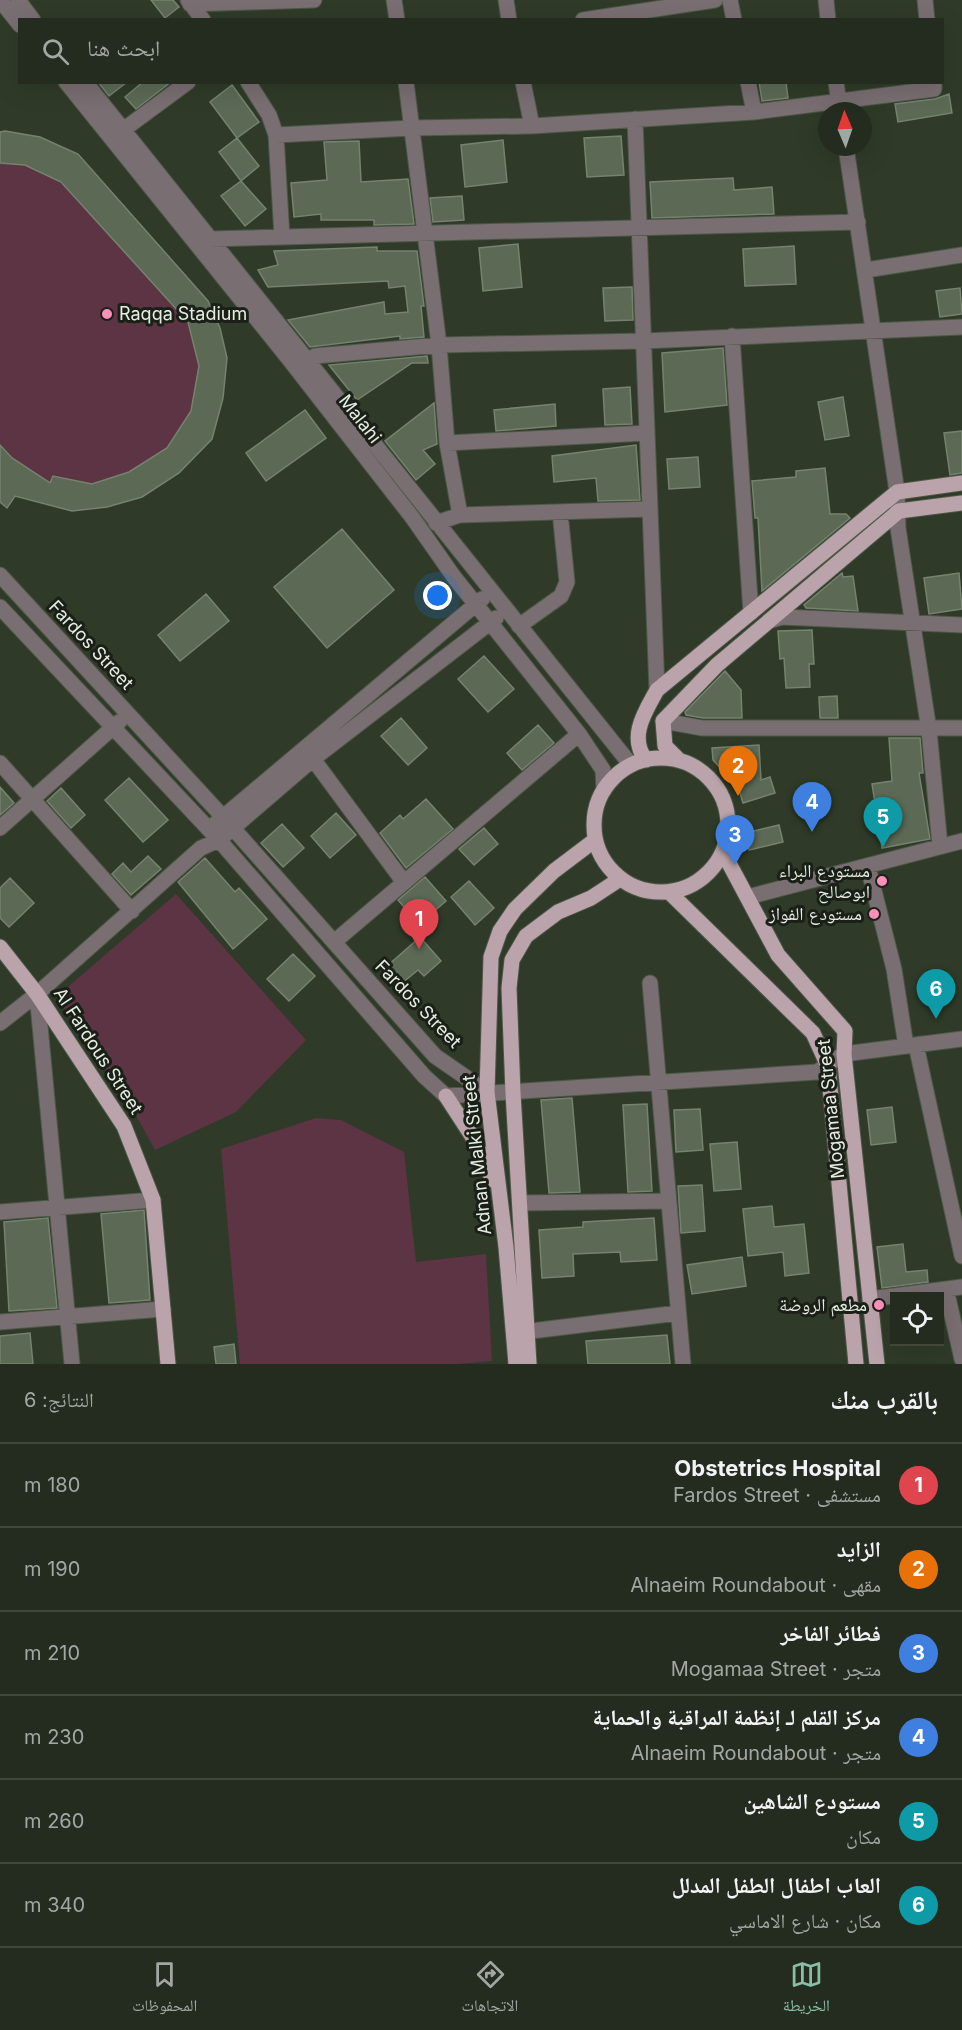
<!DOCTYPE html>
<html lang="ar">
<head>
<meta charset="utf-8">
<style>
	body { margin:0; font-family:Inter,"Noto Naskh Arabic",sans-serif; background:#2b3427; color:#f1f3f6; direction:rtl }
	.controls { position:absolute; right:18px; bottom:18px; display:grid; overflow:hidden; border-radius:0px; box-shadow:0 6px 24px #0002 }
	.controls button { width:54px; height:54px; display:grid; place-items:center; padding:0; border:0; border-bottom:2px solid #40483c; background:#232c1e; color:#f1f3f6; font:30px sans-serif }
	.compass { position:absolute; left:818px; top:102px; width:54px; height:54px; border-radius:50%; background:#232c1e; box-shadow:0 6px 24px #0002; rotate:358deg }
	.you { position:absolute; left:438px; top:596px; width:21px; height:21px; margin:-15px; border:4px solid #fff; border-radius:50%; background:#1a73e8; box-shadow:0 0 0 9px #1a73e833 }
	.badge { display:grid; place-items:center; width:39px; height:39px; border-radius:50%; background:#8abfa5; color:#fff; font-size:20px; font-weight:700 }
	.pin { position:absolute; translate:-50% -50px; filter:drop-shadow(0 2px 3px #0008) }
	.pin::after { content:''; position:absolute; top:32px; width:21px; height:18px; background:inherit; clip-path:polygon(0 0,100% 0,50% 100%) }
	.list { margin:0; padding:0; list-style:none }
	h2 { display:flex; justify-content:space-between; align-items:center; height:78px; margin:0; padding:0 24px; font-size:26px }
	h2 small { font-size:20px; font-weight:400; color:#a3a7a4 }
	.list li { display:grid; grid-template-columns:39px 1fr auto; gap:18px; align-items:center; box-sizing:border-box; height:84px; padding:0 24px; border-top:2px solid #40483c }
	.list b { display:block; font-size:22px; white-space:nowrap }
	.list p { margin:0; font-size:20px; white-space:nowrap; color:#a3a7a4 }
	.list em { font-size:20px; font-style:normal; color:#a3a7a4 }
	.icon { flex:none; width:33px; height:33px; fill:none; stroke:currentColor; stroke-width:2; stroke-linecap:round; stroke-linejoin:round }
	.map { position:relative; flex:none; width:962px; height:1364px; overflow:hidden; direction:ltr }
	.search { position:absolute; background:#232c1e; box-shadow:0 6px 24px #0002; left:18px; right:18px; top:18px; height:66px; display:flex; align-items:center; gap:15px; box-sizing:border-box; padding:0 21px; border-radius:0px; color:#a3a7a4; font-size:22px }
	.sheet { height:582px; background:#232c1e }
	nav { display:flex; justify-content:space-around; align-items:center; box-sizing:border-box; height:84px; border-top:2px solid #40483c; background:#232c1e; font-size:16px; color:#a3a7a4 }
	nav a { display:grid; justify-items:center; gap:3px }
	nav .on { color:#8abfa5 }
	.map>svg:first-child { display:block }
</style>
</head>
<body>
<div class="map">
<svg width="962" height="1364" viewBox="0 0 962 1364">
	<rect width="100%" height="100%" fill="#2f3b28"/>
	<path fill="#5c3444" d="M 5,131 L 78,154 L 208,301 L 220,328 L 212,439 L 72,511 L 16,496 L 7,508 L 0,502 L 0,132 Z
		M 176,894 L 306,1040 L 236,1112 L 155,1150 L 128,1101 L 56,997 Z
		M 316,1118 L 341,1120 L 404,1152 L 416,1262 L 486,1254 L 492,1361 L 458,1364 L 240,1364 L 221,1149 Z"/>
	<path fill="#5b6955" stroke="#75836e" stroke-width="1.5" d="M 151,0 L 173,0 L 179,7 L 165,18 Z
		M 98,82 L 127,82 L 109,96 Z
		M 143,82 L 171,82 L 136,109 L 125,97 Z
		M 759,82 L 786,82 L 788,98 L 762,101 Z
		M 232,85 L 259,122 L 237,138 L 210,102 Z
		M 949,94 L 952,113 L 898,122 L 895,104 L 935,99 Z
		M 5,131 L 40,137 L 78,154 L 208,301 L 220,328 L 227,358 L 223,398 L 212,439 L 179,473 L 142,497 L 107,507 L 72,511 L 15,496 L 7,508 L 0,502 L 0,445 L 12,458 L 50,483 L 53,476 L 92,484 L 129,472 L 167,448 L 191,411 L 199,366 L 188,322 L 61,182 L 25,165 L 0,163 L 0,132 Z
		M 621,136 L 624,175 L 587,177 L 584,138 Z
		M 237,138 L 259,166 L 241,181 L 219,152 Z
		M 503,140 L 507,182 L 465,187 L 461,145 Z
		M 359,141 L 361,182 L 408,179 L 414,224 L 374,225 L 374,220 L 321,220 L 321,214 L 294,217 L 291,183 L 327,180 L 324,142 Z
		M 733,178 L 734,190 L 772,187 L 774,214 L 652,218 L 650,182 Z
		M 241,181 L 266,209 L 245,226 L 221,196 Z
		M 462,196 L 464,220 L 433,222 L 430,198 Z
		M 518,244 L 522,287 L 483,291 L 479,248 Z
		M 794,246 L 796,284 L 745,286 L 743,249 Z
		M 377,247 L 377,251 L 417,251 L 424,306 L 421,306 L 424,337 L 400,339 L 400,336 L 310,347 L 288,320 L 384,302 L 385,314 L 408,312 L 405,286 L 389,288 L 388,281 L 268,287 L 258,270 L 278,265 L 274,251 Z
		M 632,287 L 633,320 L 605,321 L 603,288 Z
		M 960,288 L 962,314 L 940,317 L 936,291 Z
		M 723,348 L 727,405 L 665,412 L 662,353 Z
		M 427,356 L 428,363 L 412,363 L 357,400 L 329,365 Z
		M 630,387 L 632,424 L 605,425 L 603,389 Z
		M 843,397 L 849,436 L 825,440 L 818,402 Z
		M 434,403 L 437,444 L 423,450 L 435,464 L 416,480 L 385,441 Z
		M 555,404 L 556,426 L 496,431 L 494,410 Z
		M 305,410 L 326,438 L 266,481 L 246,453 Z
		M 962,431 L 962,473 L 950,475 L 944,433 Z
		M 636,445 L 640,500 L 598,501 L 596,478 L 554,482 L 552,456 Z
		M 698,457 L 700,487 L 669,489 L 667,459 Z
		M 825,468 L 830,514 L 846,514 L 850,518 L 762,591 L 758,518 L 755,518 L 752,481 L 796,477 L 796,471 Z
		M 342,529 L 394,590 L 327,648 L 274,587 Z
		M 842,573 L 843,577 L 853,576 L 858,611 L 806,608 L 804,605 Z
		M 959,573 L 962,609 L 929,614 L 924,578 Z
		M 206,594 L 229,621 L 180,661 L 158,635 Z
		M 812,630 L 814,664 L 809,664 L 810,687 L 786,688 L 784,658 L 780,659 L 778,631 Z
		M 484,656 L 514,689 L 488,712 L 458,679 Z
		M 725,671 L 741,690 L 742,718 L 703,718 L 686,715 L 685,712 Z
		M 837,696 L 838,718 L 820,718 L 819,697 Z
		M 401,718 L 427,748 L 408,765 L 381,736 Z
		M 538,725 L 554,743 L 522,770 L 507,753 Z
		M 889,738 L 920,738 L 923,773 L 919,773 L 930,839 L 882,848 L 872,784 L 892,781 Z
		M 759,745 L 761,780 L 770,777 L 775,793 L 743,803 L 738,787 L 713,760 L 712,748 Z
		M 129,778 L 168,820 L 143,842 L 105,800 Z
		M 0,787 L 14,803 L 0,815 Z
		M 61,788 L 85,815 L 71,828 L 47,801 Z
		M 426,799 L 453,829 L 406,868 L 380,833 L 400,815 L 403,819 Z
		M 336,813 L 356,835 L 330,858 L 311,836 Z
		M 282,824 L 304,848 L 283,867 L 261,843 Z
		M 779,825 L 783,842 L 749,850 L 745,833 Z
		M 484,828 L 498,844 L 474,865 L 459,849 Z
		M 148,856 L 161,869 L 131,895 L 112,874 L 123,863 L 131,872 Z
		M 205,858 L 235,892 L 239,888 L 267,919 L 233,949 L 178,882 Z
		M 425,877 L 446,901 L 419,924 L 398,900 Z
		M 10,878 L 34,903 L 9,927 L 0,918 L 0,888 Z
		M 469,881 L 494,908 L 475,925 L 451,897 Z
		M 420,937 L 441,961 L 424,976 L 418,970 L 401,984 L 386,967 Z
		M 293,954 L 315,976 L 289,1001 L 267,979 Z
		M 572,1098 L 580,1192 L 549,1193 L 541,1100 Z
		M 647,1104 L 652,1191 L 628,1192 L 623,1105 Z
		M 892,1107 L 896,1142 L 871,1145 L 867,1110 Z
		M 700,1109 L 703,1150 L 676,1152 L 674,1110 Z
		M 737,1142 L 741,1189 L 714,1191 L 710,1144 Z
		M 702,1185 L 705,1231 L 681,1233 L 678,1186 Z
		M 772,1206 L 774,1227 L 804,1224 L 809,1273 L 785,1276 L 783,1252 L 748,1256 L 743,1209 Z
		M 144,1210 L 150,1300 L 109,1303 L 101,1214 Z
		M 48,1218 L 57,1308 L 9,1311 L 4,1222 Z
		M 654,1218 L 657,1260 L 621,1262 L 620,1252 L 573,1254 L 574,1276 L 542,1278 L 539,1230 L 583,1227 L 583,1222 Z
		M 903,1244 L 906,1272 L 927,1270 L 928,1282 L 882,1288 L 877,1247 Z
		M 742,1257 L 746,1286 L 692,1294 L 687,1265 Z
		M 30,1333 L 33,1364 L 0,1364 L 0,1336 Z
		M 667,1335 L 670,1364 L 588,1364 L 586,1341 Z
		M 234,1344 L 236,1364 L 216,1364 L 214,1347 Z"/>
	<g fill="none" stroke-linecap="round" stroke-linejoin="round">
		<defs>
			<path id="minor" d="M 0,0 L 20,25
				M 18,0 L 33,20
				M 188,0 L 203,20
				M 394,0 L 397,20
				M 506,0 L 509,20
				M 730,0 L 734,20
				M 826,0 L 828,20
				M 925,0 L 927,20
				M 190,4 L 314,0
				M 583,20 L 715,0
				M 66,82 L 289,359 L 412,517 L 454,577 L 579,734 L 603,770 L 604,790
				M 85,82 L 631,765
				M 248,82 L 269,115 L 276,135 L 282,237
				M 406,82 L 439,345 L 447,443 L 460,515
				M 523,82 L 532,126
				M 748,82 L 754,112
				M 836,82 L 840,111
				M 635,119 L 657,690
				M 123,130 L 188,82
				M 276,135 L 412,128 L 532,126 L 754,112 L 934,89 L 934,82
				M 846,147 L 897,492 L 898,528 L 929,730 L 940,846
				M 209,239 L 858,222
				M 866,270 L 962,255
				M 732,336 L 751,613
				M 307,361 L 315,356 L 439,345 L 644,341 L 962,327
				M 447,443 L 647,433
				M 436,523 L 460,515 L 650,509
				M 0,575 L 223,817 L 435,1056 L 487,1092
				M 0,607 L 219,840 L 424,1076 L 446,1096 L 817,1072 L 844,1054 L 962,1039
				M 769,621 L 782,617 L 962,625
				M 519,626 L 561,596 L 567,582 L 560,512
				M 663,721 L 702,728 L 962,728
				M 313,759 L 403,881
				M 0,763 L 132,911
				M 216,823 L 482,599
				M 0,828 L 119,722
				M 868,867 L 894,969 L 906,1046
				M 748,897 L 962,841
				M 334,942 L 579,734
				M 650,983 L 683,1364
				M 37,994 L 72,1364
				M 0,1023 L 37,994 L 201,848 L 219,840 L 313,759 L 496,618
				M 916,1045 L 962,1256
				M 520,1203 L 668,1201
				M 0,1212 L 153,1200
				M 946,1289 L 962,1359
				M 870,1299 L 962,1287
				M 0,1322 L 163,1309
				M 515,1333 L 678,1313"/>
			<path id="major" d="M594 825a67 67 0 1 1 134 0a67 67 0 1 1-134 0Z
				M 678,759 L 665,746 L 663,721 L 717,665 L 899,511 L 962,503
				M 646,760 C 628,737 645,712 657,690 L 897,492 L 962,483
				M 723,852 L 778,955 L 845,1031 L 844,1054 L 877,1364
				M 669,892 L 813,1033 L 828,1066 L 856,1364
				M 0,947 L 37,994 L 124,1126 L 153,1200 L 168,1364
				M 446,1096 L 472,1136 L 493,1180
				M 516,1364 L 506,1247 L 487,1092 L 491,957 L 500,931 L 515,909 L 554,871 L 595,840
				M 529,1364 L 513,1093 L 509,988 L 512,960 L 526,936 L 558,912 L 591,898 L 620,879"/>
		</defs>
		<use href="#minor" stroke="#4c5746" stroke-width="17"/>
		<use href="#major" stroke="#4c5746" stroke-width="17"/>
		<use href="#minor" stroke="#796e71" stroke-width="15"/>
		<use href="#major" stroke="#bba3ab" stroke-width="15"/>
	</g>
	<g fill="#ff8ebb" stroke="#1a2018" stroke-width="2">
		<circle cx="107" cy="314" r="6"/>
		<circle cx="882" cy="881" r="6"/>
		<circle cx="874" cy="914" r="6"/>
		<circle cx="879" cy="1305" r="6"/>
	</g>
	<g text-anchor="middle" stroke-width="6" stroke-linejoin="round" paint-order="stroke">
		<g font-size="18" fill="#e5ede1" stroke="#1a2018" text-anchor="end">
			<text x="119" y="320" text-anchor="start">Raqqa Stadium</text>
			<text x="870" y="877">مستودع البراء<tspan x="870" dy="21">ابوصالح</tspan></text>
			<text x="862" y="920">مستودع الفواز</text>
			<text x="867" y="1311">مطعم الروضة</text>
		</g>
		<g font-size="18" fill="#e5ede1" stroke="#1a2018">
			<text transform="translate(360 419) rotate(52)" y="6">Malahi</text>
			<text transform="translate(91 645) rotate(47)" y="6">Fardos Street</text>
			<text transform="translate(418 1004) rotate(46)" y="6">Fardos Street</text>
			<text transform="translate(98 1051) rotate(57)" y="6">Al Fardous Street</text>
			<text transform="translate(831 1109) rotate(-96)" y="6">Mogamaa Street</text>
			<text transform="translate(477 1155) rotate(-96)" y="6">Adnan Malki Street</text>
		</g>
	</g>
</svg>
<div class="controls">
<button><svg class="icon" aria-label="locate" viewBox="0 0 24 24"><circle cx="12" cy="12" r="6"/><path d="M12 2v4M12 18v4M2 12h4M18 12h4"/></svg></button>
</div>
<svg class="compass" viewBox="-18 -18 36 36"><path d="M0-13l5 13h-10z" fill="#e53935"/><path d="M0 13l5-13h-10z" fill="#a3a7a4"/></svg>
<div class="you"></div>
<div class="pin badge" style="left:419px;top:949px;background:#e0444e">1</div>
<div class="pin badge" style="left:738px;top:796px;background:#e8710a">2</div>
<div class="pin badge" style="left:735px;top:865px;background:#3f7fe0">3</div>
<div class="pin badge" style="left:812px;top:832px;background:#3f7fe0">4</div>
<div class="pin badge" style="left:883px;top:847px;background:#0f9aa8">5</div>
<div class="pin badge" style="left:936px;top:1019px;background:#0f9aa8">6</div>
<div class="search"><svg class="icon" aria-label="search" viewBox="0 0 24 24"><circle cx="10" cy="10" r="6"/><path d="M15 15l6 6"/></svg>ابحث هنا</div>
</div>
<section class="sheet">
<h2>بالقرب منك<small>النتائج: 6</small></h2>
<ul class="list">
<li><span class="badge" style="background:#e0444e">1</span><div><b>Obstetrics Hospital</b><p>مستشفى · Fardos Street</p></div><em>180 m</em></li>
<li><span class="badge" style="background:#e8710a">2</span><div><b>الزايد</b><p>مقهى · Alnaeim Roundabout</p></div><em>190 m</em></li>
<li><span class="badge" style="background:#3f7fe0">3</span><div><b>فطائر الفاخر</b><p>متجر · Mogamaa Street</p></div><em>210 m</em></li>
<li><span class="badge" style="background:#3f7fe0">4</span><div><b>مركز القلم لـ إنظمة المراقبة والحماية</b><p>متجر · Alnaeim Roundabout</p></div><em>230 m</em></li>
<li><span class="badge" style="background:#0f9aa8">5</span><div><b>مستودع الشاهين</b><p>مكان</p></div><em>260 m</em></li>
<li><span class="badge" style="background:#0f9aa8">6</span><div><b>العاب اطفال الطفل المدلل</b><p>مكان · شارع الاماسي</p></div><em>340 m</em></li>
</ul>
</section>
<nav>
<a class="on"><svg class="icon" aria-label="map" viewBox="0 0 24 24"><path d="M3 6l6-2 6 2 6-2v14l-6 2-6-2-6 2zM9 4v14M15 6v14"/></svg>الخريطة</a>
<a><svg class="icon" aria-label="directions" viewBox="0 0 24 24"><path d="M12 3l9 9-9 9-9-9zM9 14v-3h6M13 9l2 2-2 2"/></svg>الاتجاهات</a>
<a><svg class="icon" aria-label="saved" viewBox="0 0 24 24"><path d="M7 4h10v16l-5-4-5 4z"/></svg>المحفوظات</a>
</nav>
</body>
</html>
